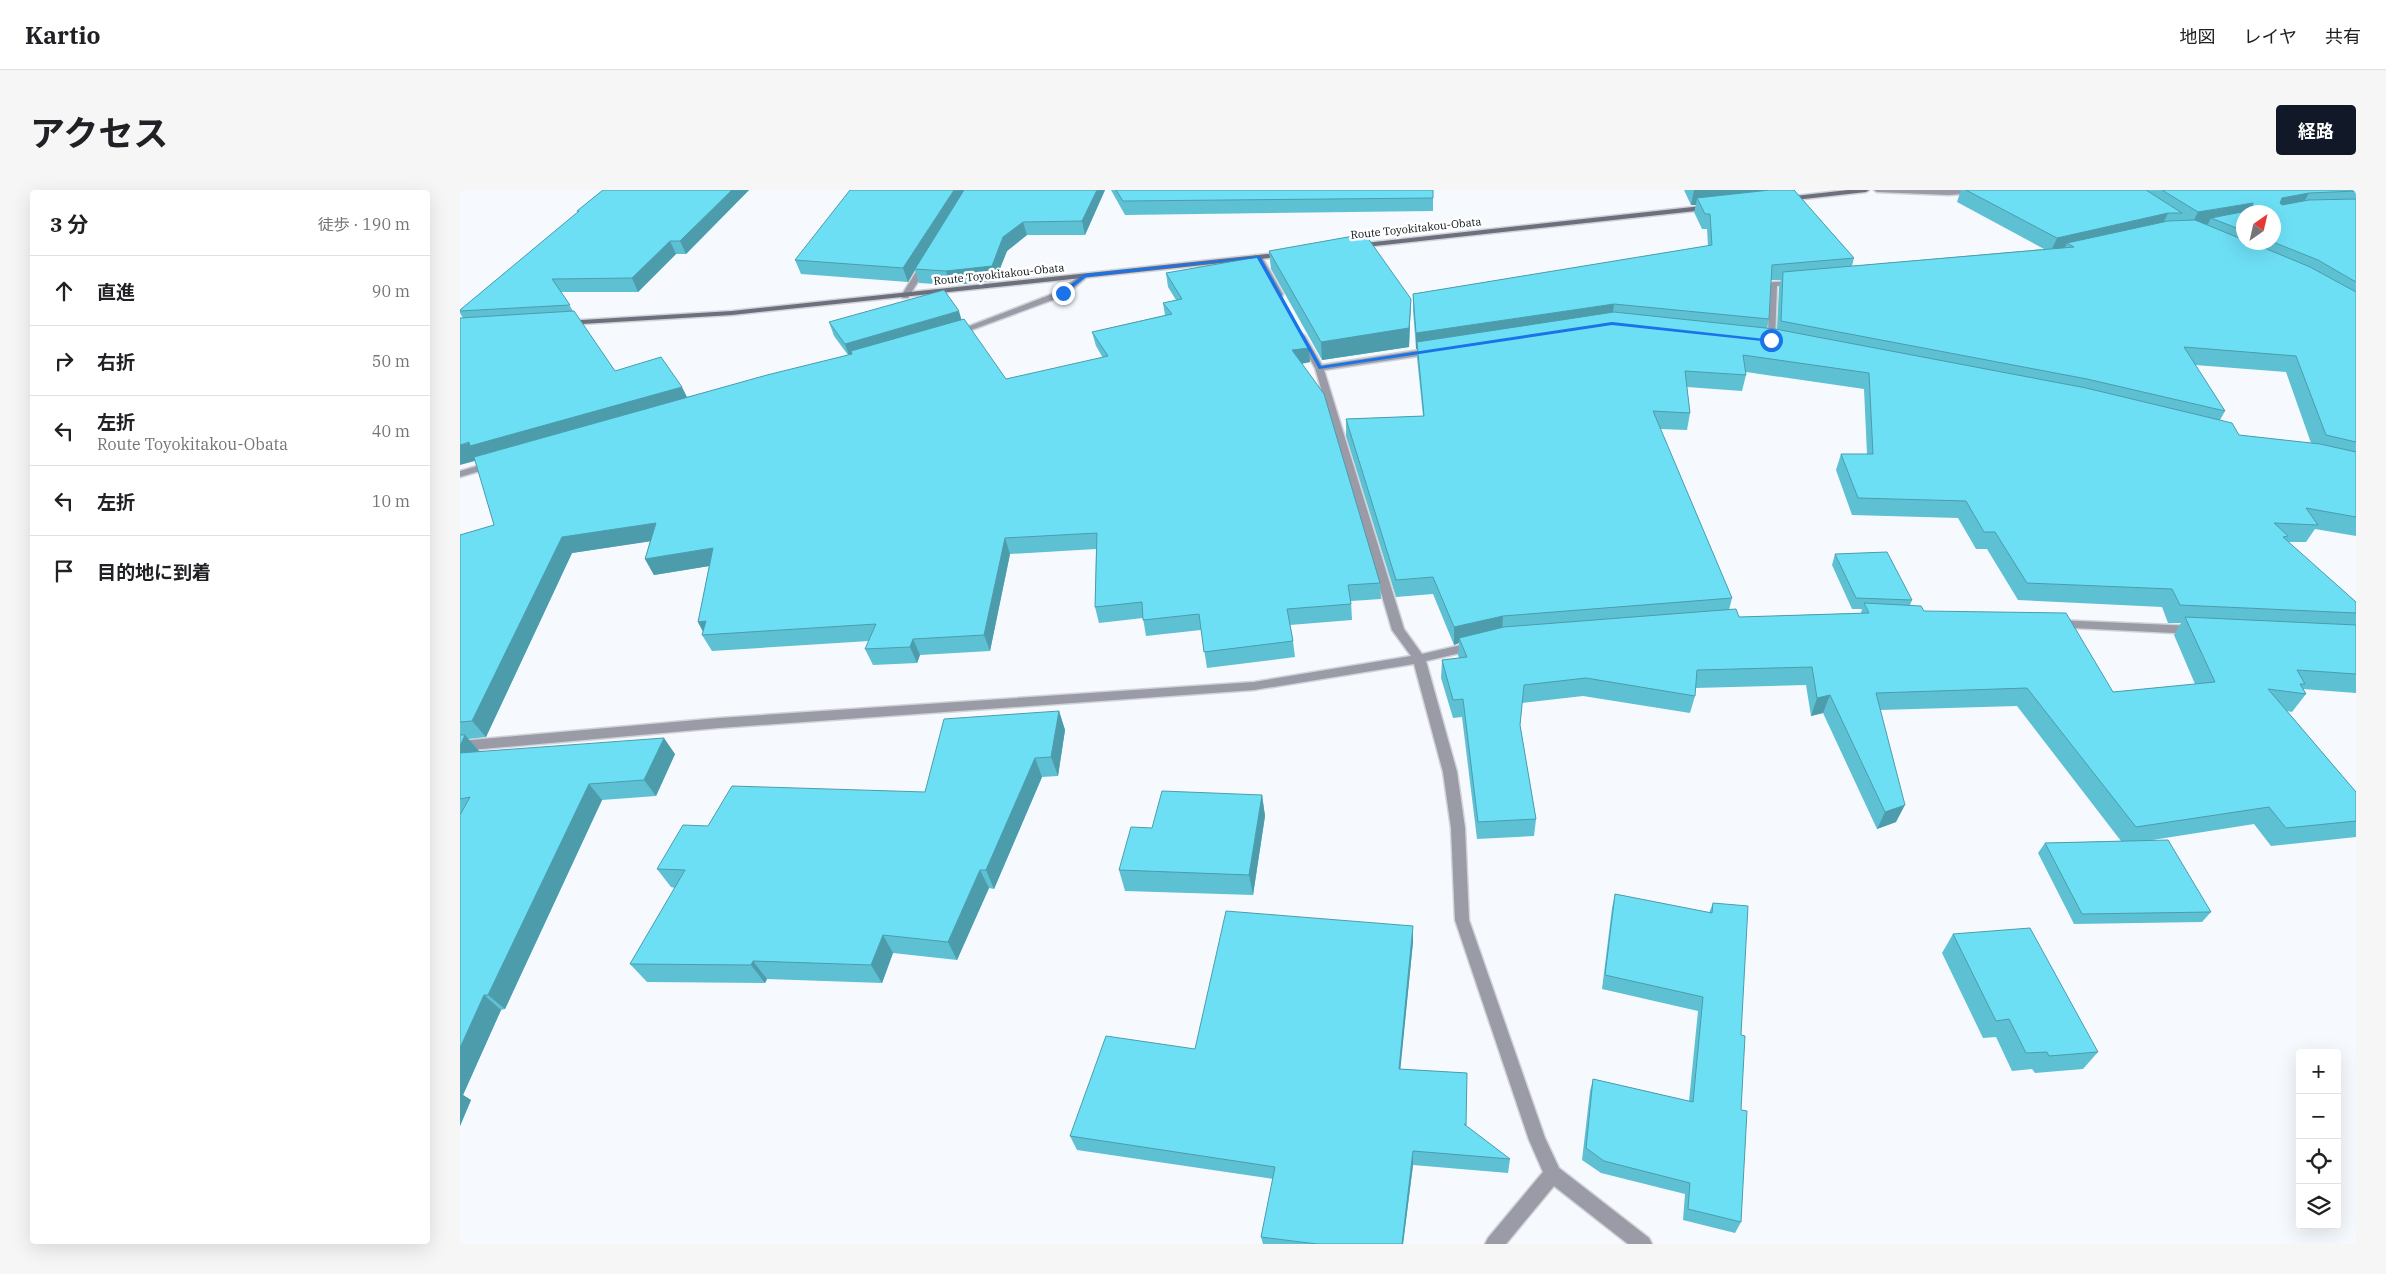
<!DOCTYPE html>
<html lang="ja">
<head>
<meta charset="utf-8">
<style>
	body { margin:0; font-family:"IBM Plex Serif","Noto Sans JP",serif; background:#f6f6f6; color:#202124 }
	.controls { position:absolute; right:15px; bottom:15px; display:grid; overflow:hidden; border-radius:5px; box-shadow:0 5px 20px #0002 }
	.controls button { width:45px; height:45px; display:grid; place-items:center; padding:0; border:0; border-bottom:1px solid #e0e0e0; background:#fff; color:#202124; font:25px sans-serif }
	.compass { position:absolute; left:1776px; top:15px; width:45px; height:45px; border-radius:50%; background:#fff; box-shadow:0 5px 20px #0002; rotate:34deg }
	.stop { position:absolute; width:15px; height:15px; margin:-11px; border:4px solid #1a73e8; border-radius:50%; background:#fff }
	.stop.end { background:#1a73e8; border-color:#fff; box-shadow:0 1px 5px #0008 }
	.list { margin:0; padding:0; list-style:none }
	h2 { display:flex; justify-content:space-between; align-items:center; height:65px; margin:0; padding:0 20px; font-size:21px }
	h2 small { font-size:16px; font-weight:400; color:#757577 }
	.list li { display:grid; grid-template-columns:32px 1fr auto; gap:15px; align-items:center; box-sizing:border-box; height:70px; padding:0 20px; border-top:1px solid #e0e0e0 }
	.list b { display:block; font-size:19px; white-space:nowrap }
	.list p { margin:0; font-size:16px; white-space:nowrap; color:#757577 }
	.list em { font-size:16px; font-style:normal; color:#757577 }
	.icon { flex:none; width:28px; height:28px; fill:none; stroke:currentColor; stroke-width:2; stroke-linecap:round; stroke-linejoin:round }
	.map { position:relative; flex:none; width:1896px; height:1054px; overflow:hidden; border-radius:5px }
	header { display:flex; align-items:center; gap:30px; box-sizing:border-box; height:70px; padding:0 25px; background:#fff; border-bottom:1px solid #e0e0e0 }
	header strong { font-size:24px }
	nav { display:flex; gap:28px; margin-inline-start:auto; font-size:18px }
	.intro { display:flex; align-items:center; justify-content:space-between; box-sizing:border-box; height:120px; padding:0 30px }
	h1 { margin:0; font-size:35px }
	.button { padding:12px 22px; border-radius:5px; background:#111827; color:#fff; font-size:18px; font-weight:700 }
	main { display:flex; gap:30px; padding:0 30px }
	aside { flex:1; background:#fff; border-radius:5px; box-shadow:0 5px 20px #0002 }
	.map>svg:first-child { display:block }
</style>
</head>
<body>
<header>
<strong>Kartio</strong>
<nav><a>地図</a><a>レイヤ</a><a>共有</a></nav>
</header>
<div class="intro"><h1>アクセス</h1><a class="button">経路</a></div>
<main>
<aside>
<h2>3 分<small>徒歩 · 190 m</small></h2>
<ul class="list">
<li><svg class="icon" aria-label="ahead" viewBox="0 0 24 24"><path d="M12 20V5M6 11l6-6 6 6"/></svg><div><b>直進</b></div><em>90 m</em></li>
<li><svg class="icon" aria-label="right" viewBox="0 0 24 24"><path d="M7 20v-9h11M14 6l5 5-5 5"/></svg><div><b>右折</b></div><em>50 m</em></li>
<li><svg class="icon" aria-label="left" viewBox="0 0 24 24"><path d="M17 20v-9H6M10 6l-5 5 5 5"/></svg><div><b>左折</b><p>Route Toyokitakou-Obata</p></div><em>40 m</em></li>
<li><svg class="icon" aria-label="left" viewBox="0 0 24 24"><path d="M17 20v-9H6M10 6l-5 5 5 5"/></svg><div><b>左折</b></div><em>10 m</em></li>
<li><svg class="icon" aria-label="arrive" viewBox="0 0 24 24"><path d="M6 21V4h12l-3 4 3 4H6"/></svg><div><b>目的地に到着</b></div></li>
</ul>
</aside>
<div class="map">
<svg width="1896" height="1054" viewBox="0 0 1896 1054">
	<rect width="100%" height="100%" fill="#f6fafe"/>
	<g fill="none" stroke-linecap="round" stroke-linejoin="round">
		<defs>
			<path id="service" d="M 621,84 L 628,86 L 606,105 L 498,145 L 491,143 L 600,101 Z
				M 34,271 L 39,274 L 37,276 L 0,287 L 0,281 Z"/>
			<path id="minor" d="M 1414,0 L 1530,0 L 1527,2 L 1489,5 L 1417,2 Z
				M 795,65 L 802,67 L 823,104 L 822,106 L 815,104 L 794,67 Z
				M 462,72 L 469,74 L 448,108 L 442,108 L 441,106 Z
				M 1338,91 L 1338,95 L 1335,95 L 1317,96 L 1315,150 L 1308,152 L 1309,94 L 1313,92 Z
				M 841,143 L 845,146 L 862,175 L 972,158 L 976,161 L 972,164 L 864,180 L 944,439 L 962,464 L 1014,452 L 1020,456 L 1018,459 L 966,471 L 997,582 L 1005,638 L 1009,730 L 1085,948 L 1099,978 L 1189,1048 L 1192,1054 L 1168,1054 L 1094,996 L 1046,1054 L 1025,1054 L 1028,1048 L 1083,982 L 1069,950 L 995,730 L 991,638 L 983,582 L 954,474 L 794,500 L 259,538 L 0,561 L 0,551 L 259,528 L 794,492 L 951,466 L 932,440 L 855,178 L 837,146 Z
				M 1597,430 L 1734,436 L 1740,440 L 1734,444 L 1593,437 L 1591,434 Z"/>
			<path id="secondary" d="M 1388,0 L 1409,0 L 1406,2 L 1326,11 L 1322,9 L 1326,7 Z
				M 1251,15 L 1255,17 L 1254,19 L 896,58 L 892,56 L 896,54 Z
				M 826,62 L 829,62 L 829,66 L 272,125 L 105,135 L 101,133 L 105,131 L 272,121 Z"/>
		</defs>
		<use href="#service" stroke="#d0d4d8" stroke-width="3"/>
		<use href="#minor" stroke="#d0d4d8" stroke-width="3"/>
		<use href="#secondary" stroke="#d0d4d8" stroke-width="3"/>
		<use href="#service" fill="#9a9ba6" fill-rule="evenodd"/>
		<use href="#minor" fill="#9a9ba6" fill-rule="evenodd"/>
		<use href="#secondary" fill="#6d6f7d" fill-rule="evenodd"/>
	</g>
	<path fill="#5ec0d3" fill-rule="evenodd" d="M 143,0 L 289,0 L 226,64 L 216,64 L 178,102 L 101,102 L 113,121 L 155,181 L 227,207 L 388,165 L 374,146 L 369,132 L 501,129 L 546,189 L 643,168 L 636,156 L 632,142 L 705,125 L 703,113 L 716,110 L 708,97 L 706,83 L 849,158 L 850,172 L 842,174 L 920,393 L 921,409 L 891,411 L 892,430 L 830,435 L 833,451 L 835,467 L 747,478 L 741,440 L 686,446 L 683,428 L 639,433 L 635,417 L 636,359 L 550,364 L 530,461 L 460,465 L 457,473 L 413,475 L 405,459 L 409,451 L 252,461 L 242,445 L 243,442 L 238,432 L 249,376 L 194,385 L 185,369 L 190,351 L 112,363 L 26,547 L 8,549 L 19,561 L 215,564 L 196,606 L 142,610 L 45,819 L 41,820 L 3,905 L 11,910 L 0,936 L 0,345 L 34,335 L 3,128 L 0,123 L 0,120 L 118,22 L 117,21 Z
		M 645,0 L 625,45 L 567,45 L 547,61 L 535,91 L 490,95 L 459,93 L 455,80 L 448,92 L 341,84 L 335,70 Z
		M 651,0 L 973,0 L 973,21 L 665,25 Z
		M 1224,0 L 1334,0 L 1394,68 L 1392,76 L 1584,59 L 1497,12 L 1501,0 L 1896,0 L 1896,346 L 1855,339 L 1846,352 L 1828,352 L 1896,412 L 1896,503 L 1843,499 L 1846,504 L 1832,522 L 1827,521 L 1896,602 L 1896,647 L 1811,656 L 1794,634 L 1686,651 L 1751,722 L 1742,732 L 1614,734 L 1578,663 L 1585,653 L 1661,651 L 1557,516 L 1420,520 L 1436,632 L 1417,639 L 1363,523 L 1351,526 L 1346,495 L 1235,498 L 1235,506 L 1230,523 L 1123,506 L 1062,513 L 1060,535 L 1076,629 L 1074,646 L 1017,649 L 1002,527 L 993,528 L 981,488 L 982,470 L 999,468 L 998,465 L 999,453 L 994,455 L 973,404 L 936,407 L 886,246 L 886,229 L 963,226 L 957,168 L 957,159 L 956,159 L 953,120 L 953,104 L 1248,56 L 1247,39 L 1242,39 L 1234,22 L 1236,15 L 1231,15 ZM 1784,22 L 1814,52 L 1784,52 ZM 1311,90 L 1321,90 L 1319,98 L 1317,139 L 1307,138 L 1309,129 ZM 1735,175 L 1826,182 L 1851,253 L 1779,245 L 1760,230 L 1765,221 ZM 1286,182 L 1404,199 L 1407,264 L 1381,264 L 1376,280 L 1392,325 L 1498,328 L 1516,359 L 1527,359 L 1558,410 L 1702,417 L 1708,433 L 1721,433 L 1714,445 L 1735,494 L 1653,502 L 1450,415 L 1452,410 L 1375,364 L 1372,375 L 1392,419 L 1402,419 L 1401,423 L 1279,427 L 1269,420 L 1272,408 L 1200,239 L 1227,240 L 1230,223 L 1227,197 L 1282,201 L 1286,185 Z
		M 809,61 L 951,109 L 949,157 L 862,170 L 811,79 Z
		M 599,521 L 605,540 L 598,586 L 582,587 L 534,699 L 529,698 L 497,770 L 433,763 L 422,793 L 307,789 L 305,793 L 187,792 L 170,774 L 215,698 L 211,697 L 197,679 L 465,602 Z
		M 802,605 L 805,626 L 793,705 L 665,701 L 659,680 L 692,638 Z
		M 1155,704 L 1249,723 L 1253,713 L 1281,845 L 1281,1032 L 1275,1043 L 1223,1030 L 1225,1004 L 1141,983 L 1122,970 L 1130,901 L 1133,889 L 1229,911 L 1238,821 L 1142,799 L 1152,718 Z
		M 1493,744 L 1638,862 L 1623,879 L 1575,883 L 1572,879 L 1552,881 L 1536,847 L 1523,848 L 1482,763 Z
		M 953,752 L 940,879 L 1007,883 L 1006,936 L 1050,969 L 1048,983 L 953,975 L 943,1054 L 803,1054 L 801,1047 L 813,989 L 617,960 L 610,946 L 735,859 Z"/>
	<path fill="#4c9cac" d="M 272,0 L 289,0 L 226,64 L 220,51 Z
		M 494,0 L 507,0 L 455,79 L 455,80 L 448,92 L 443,78 Z
		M 637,0 L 645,0 L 625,45 L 622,31 Z
		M 1234,0 L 1310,0 L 1237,8 L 1236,15 L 1231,15 Z
		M 1849,3 L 1841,17 L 1814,22 L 1822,8 Z
		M 1793,13 L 1788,22 L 1751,28 L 1748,34 L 1730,37 L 1738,22 Z
		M 1708,23 L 1701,38 L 1607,53 L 1604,60 L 1590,63 L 1597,48 Z
		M 563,32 L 567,45 L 547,61 L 535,91 L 490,95 L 486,81 L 543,47 Z
		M 210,51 L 216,64 L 178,102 L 172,88 Z
		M 951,109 L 949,157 L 862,170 L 861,152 Z
		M 1154,114 L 1152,130 L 957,152 L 957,159 L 956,159 L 956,143 Z
		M 499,121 L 503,135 L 391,161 L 393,167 L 390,168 L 385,154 Z
		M 849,158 L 850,172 L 833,175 L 832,160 Z
		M 222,197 L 230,213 L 0,275 L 0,255 Z
		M 196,333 L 206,349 L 112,363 L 26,547 L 12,531 L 102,347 Z
		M 545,348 L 550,364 L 530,461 L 524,445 Z
		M 253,358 L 262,374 L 194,385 L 185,369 Z
		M 1043,426 L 1042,443 L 999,448 L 999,453 L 994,455 L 994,437 Z
		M 246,431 L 245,445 L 238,432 Z
		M 453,449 L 460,465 L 457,473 L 450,457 Z
		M 1370,505 L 1363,523 L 1351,526 L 1357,508 Z
		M 599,521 L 605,540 L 598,586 L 591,567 Z
		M 5,545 L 19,561 L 0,567 L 0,556 Z
		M 204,548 L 215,564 L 196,606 L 184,590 Z
		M 575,568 L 582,587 L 534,699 L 526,680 Z
		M 129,594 L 142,610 L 45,819 L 28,805 Z
		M 802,605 L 805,626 L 793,705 L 789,685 Z
		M 1445,615 L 1436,632 L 1417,639 L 1425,622 Z
		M 520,680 L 529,698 L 497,770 L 488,752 Z
		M 953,736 L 953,752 L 939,893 L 939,879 Z
		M 423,745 L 433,763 L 422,793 L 411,775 Z
		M 293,771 L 307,789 L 305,793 L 291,775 Z
		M 24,805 L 41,820 L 3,905 L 11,910 L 0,936 L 0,858 Z
		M 953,961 L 953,975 L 943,1054 L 942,1054 Z"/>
	<path fill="#6ddff5" stroke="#4c9cac" d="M 143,0 L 272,0 L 220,51 L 210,51 L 172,88 L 92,89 L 110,115 L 0,121 L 0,120 L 119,21 L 117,21 Z
		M 390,0 L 494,0 L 443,78 L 335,70 Z
		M 504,0 L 637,0 L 622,31 L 563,32 L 543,47 L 532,76 L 486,81 L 455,79 Z
		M 656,0 L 973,0 L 973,8 L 663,11 Z
		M 1310,0 L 1334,0 L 1394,68 L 1312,75 L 1309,129 L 1154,114 L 956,143 L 953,104 L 1252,55 L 1250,24 L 1245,24 L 1237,8 Z
		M 1506,0 L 1686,0 L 1722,23 L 1708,23 L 1597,48 Z
		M 1702,0 L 1896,0 L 1896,1 L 1849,3 L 1822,8 L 1820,13 L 1822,15 L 1849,10 L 1896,9 L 1896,92 L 1858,70 L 1813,52 L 1814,22 L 1784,22 L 1784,41 L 1751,28 L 1792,20 L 1793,13 L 1738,22 Z
		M 1735,30 L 1784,50 L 1784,52 L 1790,52 L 1850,77 L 1896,102 L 1896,252 L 1866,245 L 1836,166 L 1724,157 L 1765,221 L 1627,189 L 1321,131 L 1323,82 L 1614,57 L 1607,53 L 1708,31 Z
		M 905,44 L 951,109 L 949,138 L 861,152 L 809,61 Z
		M 798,67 L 849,158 L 832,160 L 864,204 L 920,393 L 888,395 L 891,414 L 827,419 L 833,451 L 744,462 L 739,424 L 683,430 L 682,412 L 635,417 L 637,343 L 545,348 L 524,445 L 453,449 L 450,457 L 405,459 L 416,434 L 242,445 L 246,431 L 238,432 L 253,358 L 185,369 L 196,333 L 102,347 L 12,531 L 0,532 L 0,345 L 34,335 L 14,267 L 307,185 L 392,164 L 391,161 L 504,129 L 546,189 L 648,166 L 632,142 L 712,124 L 703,113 L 722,109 L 706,83 Z
		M 484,100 L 499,121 L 385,154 L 369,132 Z
		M 114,121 L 155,181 L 201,167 L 222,197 L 10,256 L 9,252 L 0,255 L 0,128 Z
		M 1154,122 L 1315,139 L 1626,198 L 1772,233 L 1779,245 L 1860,254 L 1896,262 L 1896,327 L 1846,318 L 1858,335 L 1814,333 L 1828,346 L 1823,347 L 1896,412 L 1896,423 L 1720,415 L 1712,399 L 1567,393 L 1535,342 L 1524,342 L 1506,311 L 1398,308 L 1381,264 L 1413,264 L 1409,183 L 1283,165 L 1286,185 L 1225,181 L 1230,223 L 1193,221 L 1272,408 L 1043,426 L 994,437 L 973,387 L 936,390 L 886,229 L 964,226 L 957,152 Z
		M 1427,362 L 1452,410 L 1396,408 L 1375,364 Z
		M 1404,413 L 1461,416 L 1464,421 L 1606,423 L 1653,502 L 1755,492 L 1725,427 L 1896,435 L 1896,484 L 1837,480 L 1845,494 L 1840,494 L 1846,504 L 1808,499 L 1896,602 L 1896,631 L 1826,638 L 1809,617 L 1676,637 L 1567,498 L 1416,503 L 1445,615 L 1425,622 L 1370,505 L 1357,508 L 1352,477 L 1237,480 L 1235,506 L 1126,488 L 1064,495 L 1060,535 L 1076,629 L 1018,632 L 1003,509 L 993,510 L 982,470 L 1007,467 L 999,448 L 1044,437 L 1276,419 L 1279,427 L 1409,423 Z
		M 599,521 L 591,567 L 575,568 L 526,680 L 520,680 L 488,752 L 423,745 L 411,775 L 293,771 L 291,775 L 170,774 L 225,680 L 197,679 L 223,635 L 248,636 L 272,596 L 465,602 L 484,529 Z
		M 0,545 L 5,545 L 0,556 Z
		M 204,548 L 184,590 L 129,594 L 28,805 L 24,805 L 0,858 L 0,625 L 10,607 L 0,609 L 0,563 Z
		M 702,601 L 802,605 L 789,685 L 659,680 L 671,637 L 692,638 Z
		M 1708,650 L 1751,722 L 1622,724 L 1585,653 Z
		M 1155,704 L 1252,723 L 1253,713 L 1288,716 L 1281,845 L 1285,846 L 1281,920 L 1287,921 L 1281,1032 L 1228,1019 L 1230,993 L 1144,971 L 1126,958 L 1133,889 L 1233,912 L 1243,807 L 1145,785 Z
		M 766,721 L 953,736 L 939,879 L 1007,883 L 1006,935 L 1004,934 L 1050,969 L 953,961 L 942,1054 L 857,1054 L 801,1047 L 815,977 L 610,946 L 646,846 L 735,859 Z
		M 1570,738 L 1638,862 L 1589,866 L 1587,862 L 1566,863 L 1549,829 L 1536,831 L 1493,744 Z"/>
	<path fill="#1a73e8" d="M 800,66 L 861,176 L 1152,132 L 1314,150 L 1311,152 L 1152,135 L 859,179 L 797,68 L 626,87 L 604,104 L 600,103 L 624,84 Z"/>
	<g text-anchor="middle" stroke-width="5" stroke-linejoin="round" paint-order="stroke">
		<g font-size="11" fill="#070d13" stroke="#fff">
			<text transform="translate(956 38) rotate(-6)" y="4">Route Toyokitakou-Obata</text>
			<text transform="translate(539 84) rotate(-6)" y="4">Route Toyokitakou-Obata</text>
		</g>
	</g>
</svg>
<div class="controls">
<button>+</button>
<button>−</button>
<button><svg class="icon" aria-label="locate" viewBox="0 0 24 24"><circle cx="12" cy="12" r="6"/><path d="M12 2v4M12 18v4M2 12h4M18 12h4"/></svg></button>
<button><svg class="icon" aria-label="layers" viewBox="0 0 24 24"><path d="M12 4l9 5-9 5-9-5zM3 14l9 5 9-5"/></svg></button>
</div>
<svg class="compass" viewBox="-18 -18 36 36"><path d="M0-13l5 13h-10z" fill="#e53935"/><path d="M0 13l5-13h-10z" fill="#757577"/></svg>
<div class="stop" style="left:1311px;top:150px"></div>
<div class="stop end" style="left:603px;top:103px"></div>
</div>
</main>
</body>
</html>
